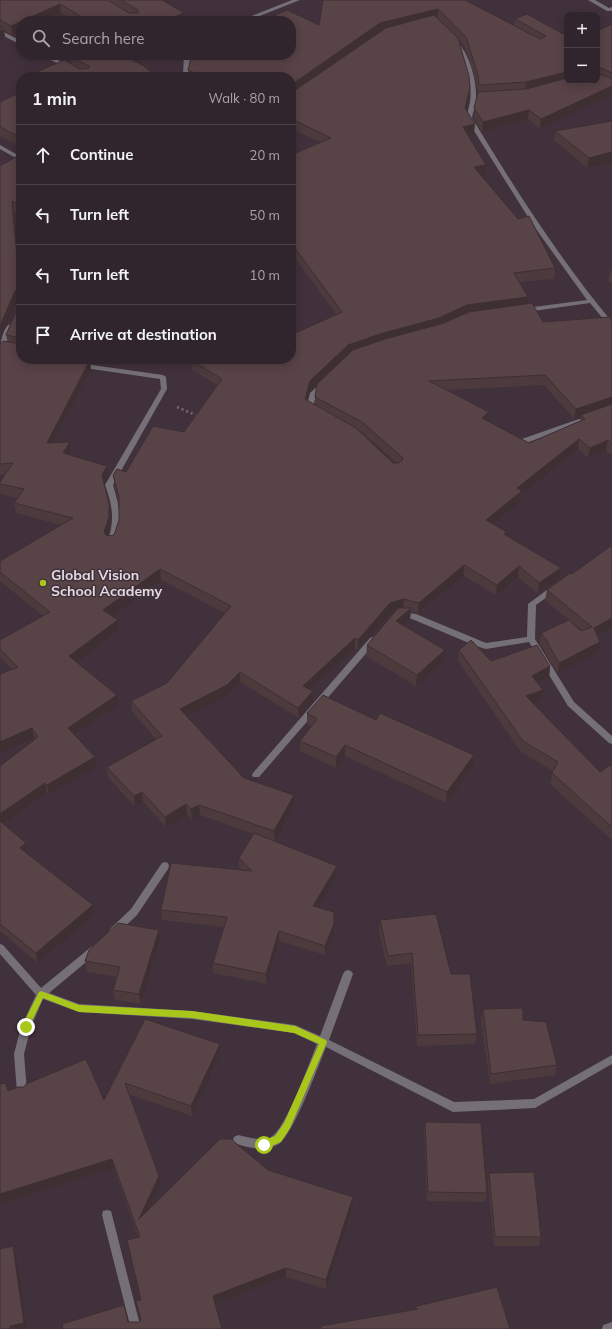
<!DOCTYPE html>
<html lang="en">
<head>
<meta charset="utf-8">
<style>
	body { margin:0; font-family:Mulish,sans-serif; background:#3d3139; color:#f1f3f6 }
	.controls { position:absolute; right:12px; top:12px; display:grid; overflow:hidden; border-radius:8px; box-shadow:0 2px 10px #0003 }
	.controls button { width:36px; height:36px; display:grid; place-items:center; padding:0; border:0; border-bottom:1px solid #4c4249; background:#31252d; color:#f1f3f6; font:20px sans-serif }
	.stop { position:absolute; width:12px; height:12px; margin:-9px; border:3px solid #a9c71a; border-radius:50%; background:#fff }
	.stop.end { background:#a9c71a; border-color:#fff; box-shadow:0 1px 4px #0008 }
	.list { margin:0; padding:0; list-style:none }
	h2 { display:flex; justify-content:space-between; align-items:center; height:52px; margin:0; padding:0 16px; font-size:17px }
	h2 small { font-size:13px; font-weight:400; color:#a8a5aa }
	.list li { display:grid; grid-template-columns:26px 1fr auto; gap:12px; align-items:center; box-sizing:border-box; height:60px; padding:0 16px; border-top:1px solid #4c4249 }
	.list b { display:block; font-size:15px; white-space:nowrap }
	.list em { font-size:13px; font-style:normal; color:#a8a5aa }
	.icon { flex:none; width:22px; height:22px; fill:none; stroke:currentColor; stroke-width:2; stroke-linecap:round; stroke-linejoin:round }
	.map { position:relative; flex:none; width:612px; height:1329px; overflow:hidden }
	.search { position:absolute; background:#31252d; box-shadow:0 2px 10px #0003; left:16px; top:16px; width:280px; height:44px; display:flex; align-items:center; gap:10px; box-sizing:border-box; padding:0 14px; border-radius:16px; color:#a8a5aa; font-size:15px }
	.panel { position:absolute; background:#31252d; box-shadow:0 2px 10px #0003; left:16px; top:72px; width:280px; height:292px; border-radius:16px }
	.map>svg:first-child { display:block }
</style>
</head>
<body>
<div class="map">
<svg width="612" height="1329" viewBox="0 0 612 1329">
	<rect width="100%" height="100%" fill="#41313c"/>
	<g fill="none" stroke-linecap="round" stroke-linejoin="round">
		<path stroke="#776972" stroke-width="2.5" stroke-dasharray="2 3" stroke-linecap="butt" d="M 177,407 L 198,416"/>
		<path fill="#757078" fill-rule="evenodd" d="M 292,0 L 300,0 L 247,21 L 239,21 Z
			M 184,55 L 190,55 L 189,75 L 186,77 L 183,75 Z"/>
		<path fill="#757078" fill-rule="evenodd" d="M 588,0 L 595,0 L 609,8 L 612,7 L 612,11 L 607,11 Z
			M 0,30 L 21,41 L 21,45 L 0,34 Z
			M 453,41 L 457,41 C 470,56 477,80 476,100 C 475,106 473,112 472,118 C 515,189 559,258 612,322 L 612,328 L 610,327 L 590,303 L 526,312 L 523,310 L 526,308 L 587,300 L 533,225 L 466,118 C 467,113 469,108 470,102 C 473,82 465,58 452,42 Z
			M 42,55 L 49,55 L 89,77 L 82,77 Z
			M 0,145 L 21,157 L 21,161 L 0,149 Z
			M 10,324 L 13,326 L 3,352 L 0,354 C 0,346 2,328 10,324 Z
			M 58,359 L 69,359 L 92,365 L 163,375 L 166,377 L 167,389 L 113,485 C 119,505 124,525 114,545 L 108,545 L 107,543 C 115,521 113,507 105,485 L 161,389 L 160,379 L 92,369 L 59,360 Z
			M 324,381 L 327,383 L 316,394 L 313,408 L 314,410 L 311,412 L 306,409 L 310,393 L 322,382 Z
			M 579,419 L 583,419 L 584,421 L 583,423 L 523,444 L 519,444 L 517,442 L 519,440 Z
			M 555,584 L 559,587 L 558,589 L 536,605 L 535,639 L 574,702 L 612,736 L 612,744 L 609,743 L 568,706 L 529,642 L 486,649 L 476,646 L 412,619 L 401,618 L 397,615 L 401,612 L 416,614 L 486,643 L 527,637 L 528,604 Z
			M 373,637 L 376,638 L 377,640 L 376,642 L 259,777 L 253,777 L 252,775 L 253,773 L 370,638 Z
			M 165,862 L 168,863 L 169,866 L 168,869 L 137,915 L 117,934 L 114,935 L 111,934 L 109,931 L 111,928 L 131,909 L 162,863 Z
			M 0,944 L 3,945 L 41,988 L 91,947 L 94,946 L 97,947 L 99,950 L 97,953 L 49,993 L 79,1004 L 192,1011 L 295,1025 L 320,1036 L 343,974 L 345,971 L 348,970 L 351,971 L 353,974 L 329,1040 L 454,1102 L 534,1099 L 612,1055 L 612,1064 L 535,1108 L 453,1112 L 326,1047 C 318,1067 294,1133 279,1144 C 266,1152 247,1148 234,1143 L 233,1140 L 234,1137 L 238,1135 C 248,1137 262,1142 271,1137 C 286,1129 310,1061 317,1044 L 294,1033 L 192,1019 L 79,1012 L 43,999 L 31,1027 L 24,1054 L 27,1092 L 26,1095 L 22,1096 L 18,1095 L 17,1092 L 14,1054 L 21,1027 L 36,995 L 0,954 Z
			M 107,1210 L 111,1211 L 112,1215 L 141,1329 L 131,1329 L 102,1215 L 103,1211 Z
			M 612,1322 L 612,1329 L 602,1329 L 603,1325 Z"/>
	</g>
	<path fill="#4c3a3d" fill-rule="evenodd" d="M 0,0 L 170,0 L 170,3 L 168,4 L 185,21 L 74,21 L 61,13 L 44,21 L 21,21 L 13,35 L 4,31 L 5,38 L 0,41 Z
		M 465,0 L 514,25 L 515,19 L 563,34 L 567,81 L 597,81 L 597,31 L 612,24 L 612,95 L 540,129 L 528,119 L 482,132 L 474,118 L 474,108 L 478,92 L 477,85 L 465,47 L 459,40 L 470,88 L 469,98 L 466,110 L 474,134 L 468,135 L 486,165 L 485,175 L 481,175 L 555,268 L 554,279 L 519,282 L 527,304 L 543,322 L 612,322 L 612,455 L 606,451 L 588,458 L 578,449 L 522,494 L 521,501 L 493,524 L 506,536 L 559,578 L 538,594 L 518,577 L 496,595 L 464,576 L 418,613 L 411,611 L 410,619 L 403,625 L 444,661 L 416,686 L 366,656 L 367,645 L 396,612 L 390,613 L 358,650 L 355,649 L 310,690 L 313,691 L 313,701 L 299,718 L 240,682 L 228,695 L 186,716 L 244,778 L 294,805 L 275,841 L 337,866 L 337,876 L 318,907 L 334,934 L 325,955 L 279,941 L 267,984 L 213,973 L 213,963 L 224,927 L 162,920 L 161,910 L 241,870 L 239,868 L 239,858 L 254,834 L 200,815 L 192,820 L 187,814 L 166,827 L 143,802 L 135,807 L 108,777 L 107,767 L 156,739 L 132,712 L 131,701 L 167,683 L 225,613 L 161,580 L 111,616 L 118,620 L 119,630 L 77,662 L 118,705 L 75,735 L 97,767 L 49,795 L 47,793 L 3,824 L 26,843 L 28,853 L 27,854 L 94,915 L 38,963 L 0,931 L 0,766 L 35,739 L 12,669 L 0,657 L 0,640 L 43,616 L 0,581 L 0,561 L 61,525 L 16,513 L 14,503 L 18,498 L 1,494 L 0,490 L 0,482 L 5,474 L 0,475 L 0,344 L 8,342 L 6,335 L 21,299 L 17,301 L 0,166 L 21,154 L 21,215 L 13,211 L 21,290 L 21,359 L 97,359 L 94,364 L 90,363 L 91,370 L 54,442 L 71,452 L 70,455 L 107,466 L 108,477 L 104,484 L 109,504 L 110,514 L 110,528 L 107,536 L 114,535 L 119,520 L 119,503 L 115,485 L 113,475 L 126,472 L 184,432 L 217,385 L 192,370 L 191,360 L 291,359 L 336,314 L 292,254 L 291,155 L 320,142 L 296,131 L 291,127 L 291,77 L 189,77 L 188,70 L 319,25 ZM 341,362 L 315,397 L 315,405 L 307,401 L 310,391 ZM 544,385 L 574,419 L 581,417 L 580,421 L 529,443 L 488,421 L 489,412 L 448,390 ZM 359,430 L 362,432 L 397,463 L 393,463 Z
		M 71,57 L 157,77 L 31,77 L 30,75 L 72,64 Z
		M 21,92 L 21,147 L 0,136 L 0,102 Z
		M 612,121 L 587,168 L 554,140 L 555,131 Z
		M 612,270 L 612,284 L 608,281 L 610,271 Z
		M 572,574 L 612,627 L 597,635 L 600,642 L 598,653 L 558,673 L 545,653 L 545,651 L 540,644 L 541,633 L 569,620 L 545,600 L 547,590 ZM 572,622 L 582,630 L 581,631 Z
		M 459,650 L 491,661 L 550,666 L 549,677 L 537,683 L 541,701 L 533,704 L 600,772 L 612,767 L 612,840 L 550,784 L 553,771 L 521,752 L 458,661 Z
		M 307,713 L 473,766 L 446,803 L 345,756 L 336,768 L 300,751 L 300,741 L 311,726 L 307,724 Z
		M 380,920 L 451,974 L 477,1034 L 475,1044 L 417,1046 L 411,963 L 387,966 L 379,931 Z
		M 159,930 L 160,940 L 141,1004 L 115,1000 L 113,990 L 117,977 L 87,972 L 85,961 Z
		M 483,1009 L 523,1020 L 557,1065 L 555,1075 L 490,1084 L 481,1020 Z
		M 145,1019 L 220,1054 L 192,1116 L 128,1094 L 160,1185 L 149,1209 L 268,1170 L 353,1206 L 326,1289 L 286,1277 L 215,1304 L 222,1329 L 128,1322 L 139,1322 L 140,1321 L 136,1301 L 140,1300 L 127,1240 L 138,1237 L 114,1168 L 0,1204 L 0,1084 L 9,1091 L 104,1100 Z
		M 425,1122 L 487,1193 L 485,1202 L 427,1201 L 424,1132 Z
		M 489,1173 L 541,1237 L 539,1246 L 494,1246 L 488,1183 Z"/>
	<path fill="#3e2f32" d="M 158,0 L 170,0 L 170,3 L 159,7 Z
		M 60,4 L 61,13 L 44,21 L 22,21 Z
		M 438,9 L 437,18 L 291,94 L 291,85 L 380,23 Z
		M 184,13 L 185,21 L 164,21 Z
		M 21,21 L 21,31 L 13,35 L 11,26 Z
		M 4,29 L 5,38 L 0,41 L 0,31 Z
		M 567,72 L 567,81 L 525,92 L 526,82 Z
		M 612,86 L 612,95 L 540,129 L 541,119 Z
		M 470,88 L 469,98 L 465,118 L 465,108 Z
		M 529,110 L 528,119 L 482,132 L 483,122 Z
		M 475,124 L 474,134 L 463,137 L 463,127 Z
		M 612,152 L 612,162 L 587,168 L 589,158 Z
		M 486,165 L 485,175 L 473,176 L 474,167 Z
		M 12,201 L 21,290 L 21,299 L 17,301 L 0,340 L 0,326 Z
		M 292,244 L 292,254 L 291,255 L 291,245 Z
		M 528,297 L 527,307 L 438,329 L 348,356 L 310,391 L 305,410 L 305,399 L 310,381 L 348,345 L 467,305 Z
		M 94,359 L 97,359 L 94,364 Z
		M 90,360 L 91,370 L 48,453 L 47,443 Z
		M 612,397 L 612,404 L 581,415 L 581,417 L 574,419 L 576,409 Z
		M 489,412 L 488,422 L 482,418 Z
		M 579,439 L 578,449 L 522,494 L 521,501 L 485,531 L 486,520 L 517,488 Z
		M 608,440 L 606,451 L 588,458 L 590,448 Z
		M 70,442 L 71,452 L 64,463 L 63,453 Z
		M 107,466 L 108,477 L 104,485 L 102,475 Z
		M 109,504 L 110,514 L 110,528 L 106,543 L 104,532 Z
		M 464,565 L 464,576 L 418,613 L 419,603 Z
		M 519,566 L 518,577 L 496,595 L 497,585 Z
		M 561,568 L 559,578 L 538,594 L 539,583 Z
		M 160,569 L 161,580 L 105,621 L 103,610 Z
		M 404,599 L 403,610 L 390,613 L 358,650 L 358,640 L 390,603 Z
		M 411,608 L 410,619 L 395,632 L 396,621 Z
		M 612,618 L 612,627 L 592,638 L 594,628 Z
		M 118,620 L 119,630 L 71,667 L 69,656 Z
		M 355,638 L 355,649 L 303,696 L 303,686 Z
		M 600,642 L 598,653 L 558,673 L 559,663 Z
		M 445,650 L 444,661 L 416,686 L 417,675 Z
		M 550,666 L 549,677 L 530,687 L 532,676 Z
		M 240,672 L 240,682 L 228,695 L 181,719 L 180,709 Z
		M 543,690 L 541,701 L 524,707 L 526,696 Z
		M 313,691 L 313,701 L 299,718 L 298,708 Z
		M 117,695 L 118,705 L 70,738 L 68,728 Z
		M 32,728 L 34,738 L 0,753 L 0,742 Z
		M 345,745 L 345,756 L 336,768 L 336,757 Z
		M 474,755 L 473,766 L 446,803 L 447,792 Z
		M 95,757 L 97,767 L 49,795 L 47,785 Z
		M 45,783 L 47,793 L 0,826 L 0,814 Z
		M 142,792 L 143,802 L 135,807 L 134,796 Z
		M 294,795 L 294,805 L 275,841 L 274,831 Z
		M 186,804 L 187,814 L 166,827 L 165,817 Z
		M 199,805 L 200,815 L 192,820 L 191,809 Z
		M 26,843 L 28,853 L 22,858 L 20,848 Z
		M 337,866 L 337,876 L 313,916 L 313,906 Z
		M 93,905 L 94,915 L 38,963 L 36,953 Z
		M 334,924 L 334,934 L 325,955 L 325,946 Z
		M 159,930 L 160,940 L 141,1004 L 139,994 Z
		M 279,931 L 279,941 L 267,984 L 266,974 Z
		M 220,1044 L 220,1054 L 192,1116 L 191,1106 Z
		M 112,1159 L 114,1168 L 0,1204 L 0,1194 Z
		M 159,1176 L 160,1185 L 140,1229 L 139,1219 Z
		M 353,1197 L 353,1206 L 326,1289 L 326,1280 Z
		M 13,1246 L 16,1255 L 26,1329 L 10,1329 L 10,1326 Z
		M 286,1268 L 286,1277 L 214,1304 L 213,1296 Z"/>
	<path fill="#584347" stroke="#3e2f32" d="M 0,0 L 108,0 L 129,13 L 138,13 L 138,10 L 121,0 L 162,0 L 184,13 L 164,21 L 89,21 L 60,4 L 11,26 L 0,20 Z
		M 323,0 L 465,0 L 540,39 L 546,36 L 515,19 L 527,14 L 563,34 L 567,32 L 567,72 L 526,82 L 479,85 L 478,75 L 466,37 L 438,9 L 380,23 L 291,85 L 291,77 L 203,77 L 188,70 L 192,55 L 291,55 L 291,21 L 262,21 L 287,10 L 319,25 Z
		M 434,15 L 458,38 L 469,76 L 470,88 L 465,108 L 475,124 L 463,127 L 486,165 L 474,167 L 518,219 L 529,216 L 555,268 L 514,273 L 528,297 L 467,305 L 439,318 L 380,334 L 348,345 L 310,381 L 305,399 L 356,428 L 393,463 L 398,463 L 403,460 L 402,457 L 362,422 L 315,397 L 317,384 L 353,350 L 385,339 L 444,323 L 469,312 L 532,303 L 543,322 L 610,317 L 612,322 L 612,397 L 576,409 L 545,375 L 429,381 L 489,412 L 482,418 L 529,443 L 585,419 L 581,415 L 612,404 L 612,444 L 608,440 L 590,448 L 579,439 L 517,488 L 522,491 L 486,520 L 507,532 L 504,534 L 561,568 L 539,583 L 519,566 L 497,585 L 464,565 L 419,603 L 404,599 L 390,603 L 358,640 L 355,638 L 303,686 L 313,691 L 298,708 L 240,672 L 227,685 L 180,709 L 244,778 L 294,795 L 274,831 L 199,805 L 191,809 L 186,804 L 165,817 L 142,792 L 134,796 L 107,767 L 162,736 L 131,701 L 167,683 L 231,606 L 160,569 L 103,610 L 118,620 L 69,656 L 117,695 L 68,728 L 95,757 L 47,785 L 45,783 L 0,814 L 0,766 L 38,737 L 32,728 L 0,742 L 0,674 L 18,667 L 0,649 L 0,640 L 50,612 L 0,572 L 0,561 L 73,518 L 14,503 L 24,489 L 0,484 L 0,482 L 13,463 L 0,464 L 0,344 L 3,341 L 20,344 L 21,338 L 6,335 L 21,300 L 21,295 L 21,359 L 86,359 L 90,360 L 47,443 L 70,442 L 63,453 L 107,466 L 102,475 L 109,504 L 109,517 L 104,532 L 107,536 L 114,535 L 119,520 L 119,497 L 113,475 L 117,469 L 126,472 L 153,426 L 184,432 L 222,379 L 191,360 L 192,359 L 291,359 L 291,335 L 342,312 L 292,244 L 291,245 L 291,155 L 331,138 L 296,121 L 291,118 L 291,93 L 386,28 Z
		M 612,24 L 612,73 L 599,67 L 597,70 L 597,31 Z
		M 0,26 L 4,29 L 0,31 Z
		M 75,55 L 122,55 L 144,66 L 157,77 L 35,77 L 30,75 L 64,60 L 80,69 L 89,68 L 89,66 L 71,57 Z
		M 597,73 L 612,79 L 612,86 L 541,119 L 529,110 L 483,122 L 474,108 L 478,92 L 526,89 L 567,78 L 567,81 L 597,81 Z
		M 21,92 L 21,138 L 0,127 L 0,102 Z
		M 612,121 L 612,152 L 589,158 L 555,131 Z
		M 21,154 L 21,206 L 12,201 L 20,289 L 15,291 L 0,326 L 0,166 Z
		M 612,545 L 612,618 L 594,628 L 600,642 L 559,663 L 547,642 L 548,642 L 541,633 L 569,620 L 581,631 L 592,627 L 547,590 L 570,573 L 572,574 Z
		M 398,608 L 411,608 L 396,621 L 445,650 L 417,675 L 367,645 Z
		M 471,640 L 491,661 L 537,645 L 550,666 L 532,676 L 543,690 L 526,696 L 600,772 L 610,765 L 612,767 L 612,827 L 552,773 L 558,762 L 523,741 L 459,650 Z
		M 323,695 L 376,720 L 380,713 L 474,755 L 447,792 L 345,745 L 336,757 L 300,741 L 317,719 L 307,713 Z
		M 0,821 L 26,843 L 20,848 L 93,905 L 36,953 L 0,924 Z
		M 254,833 L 337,866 L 313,906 L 334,912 L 334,924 L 325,946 L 279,931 L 266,974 L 213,963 L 227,917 L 161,910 L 171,863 L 252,871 L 239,858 Z
		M 436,914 L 451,974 L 470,974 L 477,1034 L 418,1035 L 412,953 L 388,956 L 380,920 Z
		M 118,923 L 159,930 L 139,994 L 113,990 L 120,967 L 85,961 L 89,950 Z
		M 523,1008 L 523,1020 L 546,1022 L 557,1065 L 491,1074 L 483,1009 Z
		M 145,1019 L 220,1044 L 191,1106 L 125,1083 L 159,1176 L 139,1219 L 220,1139 L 231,1139 L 268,1170 L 353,1197 L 326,1280 L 286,1268 L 213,1296 L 222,1329 L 63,1329 L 62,1324 L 124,1305 L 128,1322 L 139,1322 L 141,1320 L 136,1301 L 141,1300 L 127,1240 L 140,1237 L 112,1159 L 0,1194 L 0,1084 L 6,1083 L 8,1091 L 18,1087 L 24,1087 L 26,1084 L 86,1059 L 104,1100 Z
		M 425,1122 L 481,1123 L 487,1193 L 428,1192 Z
		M 534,1172 L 541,1237 L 495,1237 L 489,1173 Z
		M 13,1246 L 24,1323 L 10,1326 L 10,1329 L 0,1329 L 0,1249 Z
		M 497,1287 L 510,1329 L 321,1329 L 321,1326 L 418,1309 L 413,1307 Z"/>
	<path fill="#a9c71a" d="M 41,991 L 79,1005 L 192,1011 L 295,1026 L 326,1040 L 327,1042 L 290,1128 L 281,1142 L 264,1149 L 259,1145 L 261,1142 L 275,1136 L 284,1123 L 319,1044 L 294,1033 L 192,1018 L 79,1012 L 43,998 L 28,1029 L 23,1029 L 23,1024 L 39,992 Z"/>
	<circle fill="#a9c71a" stroke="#41313c" stroke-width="1.5" cx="43" cy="583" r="4"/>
	<g text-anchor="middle" stroke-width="3" stroke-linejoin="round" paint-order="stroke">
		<g font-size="14" font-weight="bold" fill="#e3d9df" stroke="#41313c" text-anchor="start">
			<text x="51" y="580">Global Vision<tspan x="51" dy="16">School Academy</tspan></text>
		</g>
	</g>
</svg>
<div class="controls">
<button>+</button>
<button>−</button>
</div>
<div class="stop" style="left:264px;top:1145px"></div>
<div class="stop end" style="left:26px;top:1027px"></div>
<div class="search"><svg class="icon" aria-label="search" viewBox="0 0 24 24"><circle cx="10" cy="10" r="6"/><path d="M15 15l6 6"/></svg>Search here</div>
<section class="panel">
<h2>1 min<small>Walk · 80 m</small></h2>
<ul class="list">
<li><svg class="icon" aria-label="ahead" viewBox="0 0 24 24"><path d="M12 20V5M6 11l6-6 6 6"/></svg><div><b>Continue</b></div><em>20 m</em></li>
<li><svg class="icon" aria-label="left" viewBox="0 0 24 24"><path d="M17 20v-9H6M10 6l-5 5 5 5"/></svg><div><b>Turn left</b></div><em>50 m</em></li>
<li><svg class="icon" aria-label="left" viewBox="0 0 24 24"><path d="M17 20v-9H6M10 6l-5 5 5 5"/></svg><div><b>Turn left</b></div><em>10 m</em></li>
<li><svg class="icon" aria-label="arrive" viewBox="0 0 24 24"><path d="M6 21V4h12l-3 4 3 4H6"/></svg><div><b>Arrive at destination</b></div></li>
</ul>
</section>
</div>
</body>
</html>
